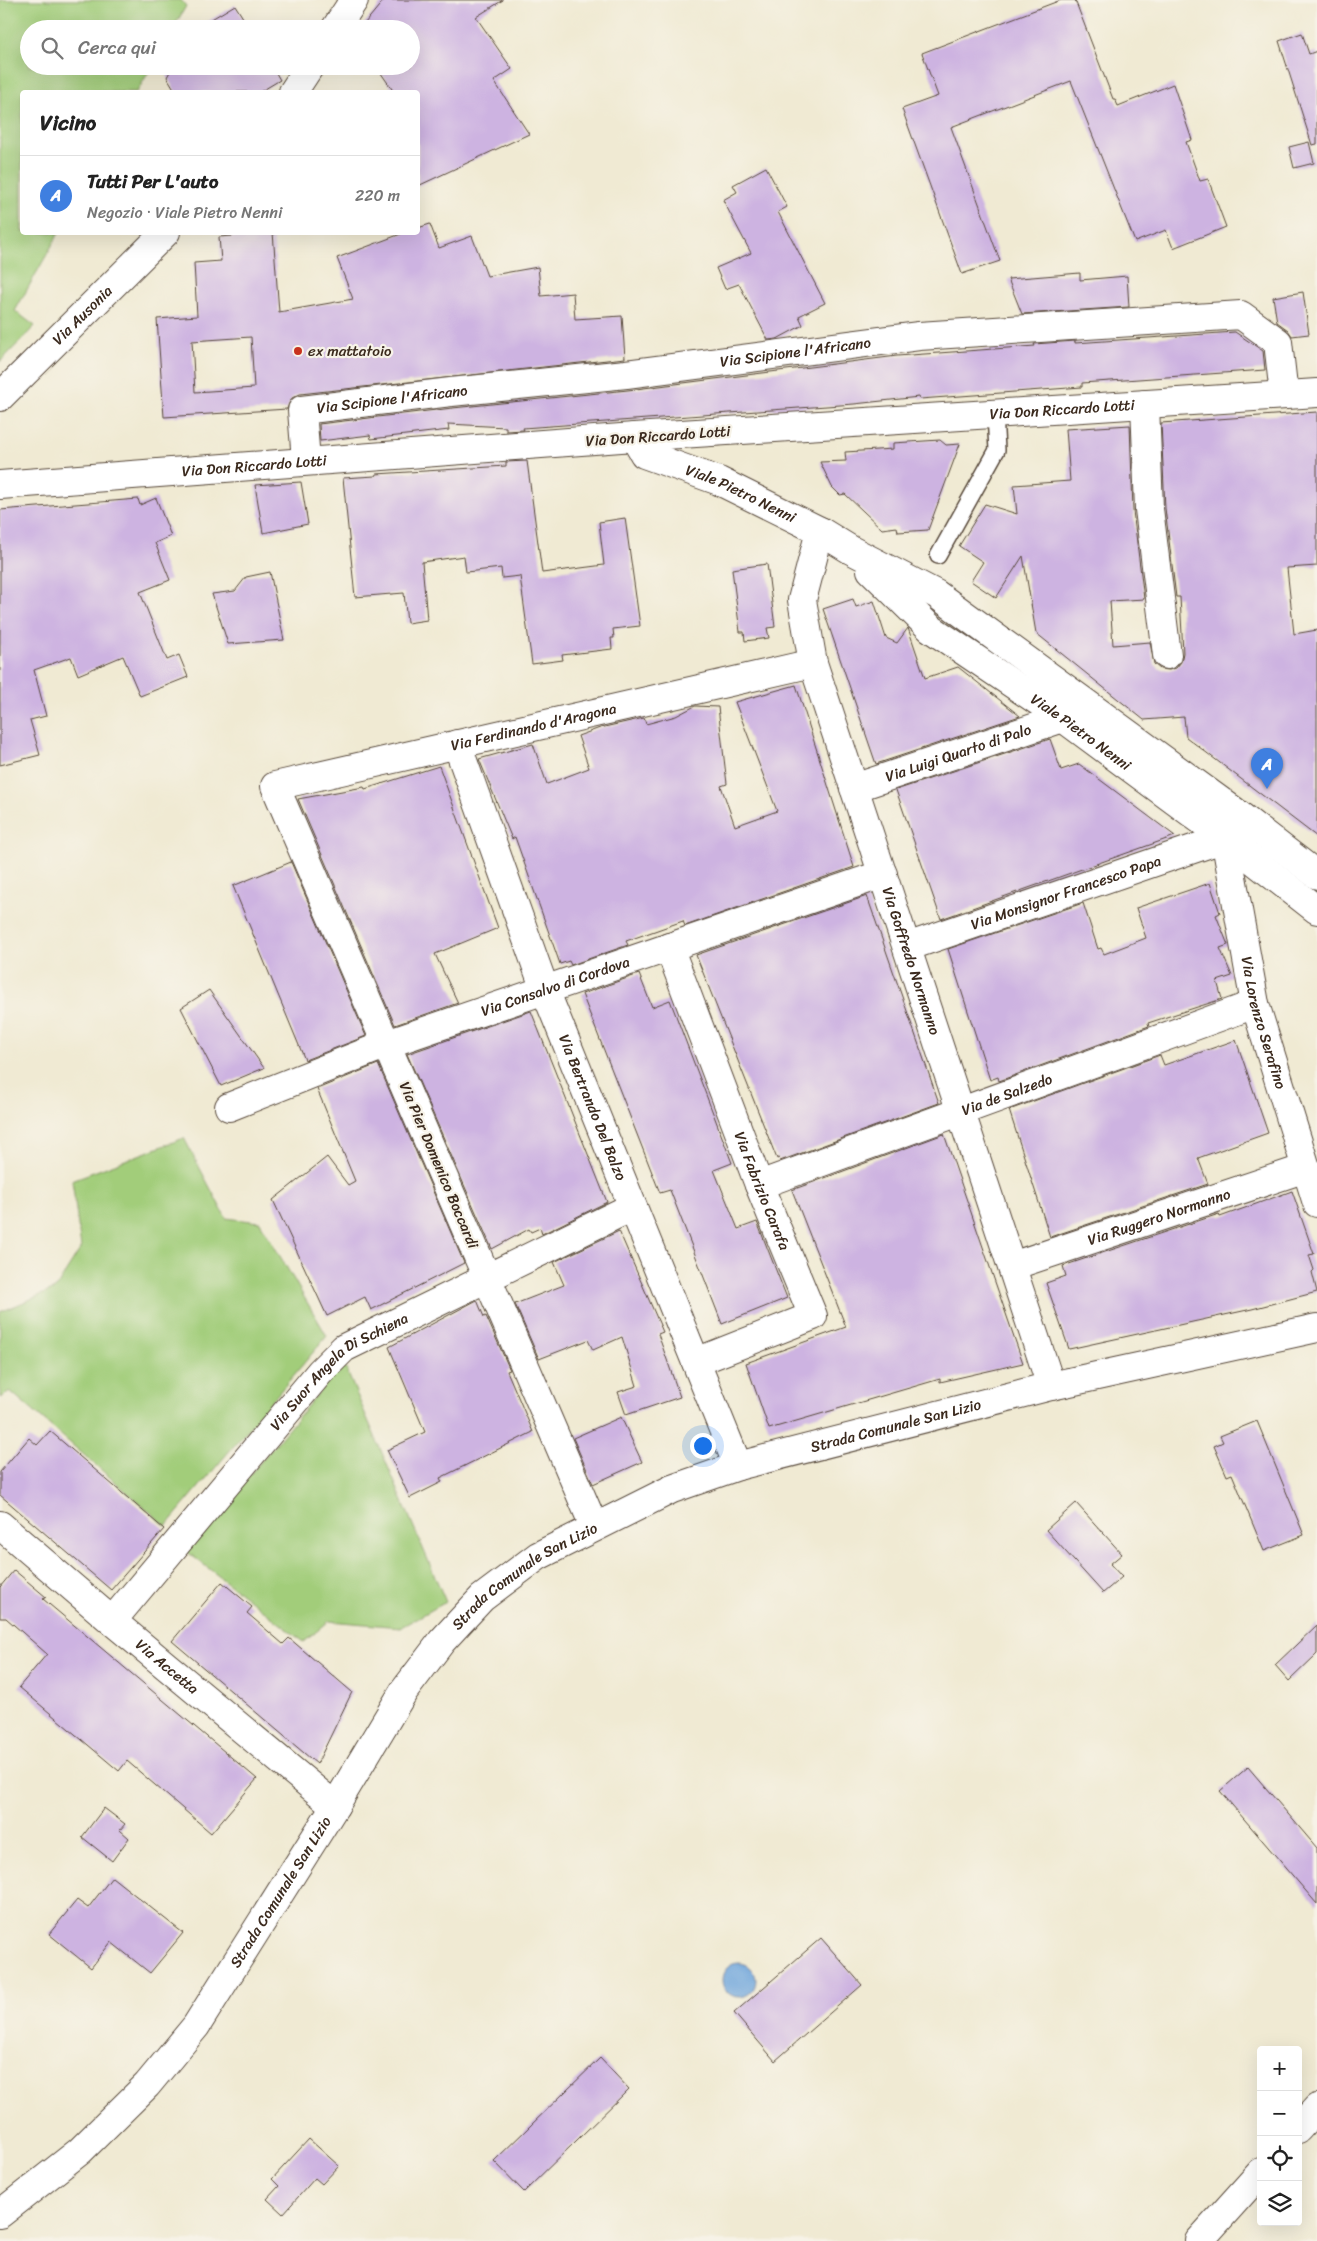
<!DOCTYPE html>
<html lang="it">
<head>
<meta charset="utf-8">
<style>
	body { margin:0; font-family:Sriracha,sans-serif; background:#f6f6f6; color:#222 }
	.controls { position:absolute; right:15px; bottom:15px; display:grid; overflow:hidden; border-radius:5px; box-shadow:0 5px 20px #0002 }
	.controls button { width:45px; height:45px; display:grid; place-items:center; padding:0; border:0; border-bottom:1px solid #e0e0e0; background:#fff; color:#222; font:25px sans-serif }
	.you { position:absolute; left:702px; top:1445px; width:18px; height:18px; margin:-12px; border:4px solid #fff; border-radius:50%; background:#1a73e8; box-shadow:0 0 0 8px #1a73e833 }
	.badge { display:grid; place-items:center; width:32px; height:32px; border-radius:50%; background:#0f766e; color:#fff; font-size:16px; font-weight:700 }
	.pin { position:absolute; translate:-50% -41px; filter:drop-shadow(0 1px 2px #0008) }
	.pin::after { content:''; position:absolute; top:26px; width:18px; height:15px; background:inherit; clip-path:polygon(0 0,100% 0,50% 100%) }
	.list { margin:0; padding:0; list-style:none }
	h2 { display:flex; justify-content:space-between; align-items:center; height:65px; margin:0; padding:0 20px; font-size:21px }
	h2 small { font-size:16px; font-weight:400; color:#767676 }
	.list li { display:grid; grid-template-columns:32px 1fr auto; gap:15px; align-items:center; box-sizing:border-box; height:80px; padding:0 20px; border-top:1px solid #e0e0e0 }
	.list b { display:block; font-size:19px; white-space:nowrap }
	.list p { margin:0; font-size:16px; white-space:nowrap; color:#767676 }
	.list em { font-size:16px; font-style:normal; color:#767676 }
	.icon { flex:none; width:28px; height:28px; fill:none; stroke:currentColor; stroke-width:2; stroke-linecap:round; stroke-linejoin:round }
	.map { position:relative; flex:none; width:1317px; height:2241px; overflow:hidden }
	.search { position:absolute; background:#fff; box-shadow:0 5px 20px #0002; left:20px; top:20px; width:400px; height:55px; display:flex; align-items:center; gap:12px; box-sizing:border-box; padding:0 18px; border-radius:28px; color:#767676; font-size:19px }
	.panel { position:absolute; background:#fff; box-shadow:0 5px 20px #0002; left:20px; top:90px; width:400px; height:145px; border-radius:5px }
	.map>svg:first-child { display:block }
</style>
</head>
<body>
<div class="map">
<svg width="1317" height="2241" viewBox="0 0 1317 2241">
	<rect width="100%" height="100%" fill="#f7f3e8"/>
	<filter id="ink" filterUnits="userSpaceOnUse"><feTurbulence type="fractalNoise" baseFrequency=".02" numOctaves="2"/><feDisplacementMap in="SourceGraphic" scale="10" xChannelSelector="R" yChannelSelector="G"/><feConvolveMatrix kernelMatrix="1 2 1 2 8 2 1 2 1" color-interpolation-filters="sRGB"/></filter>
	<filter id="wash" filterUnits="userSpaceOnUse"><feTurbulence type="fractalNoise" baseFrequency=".0096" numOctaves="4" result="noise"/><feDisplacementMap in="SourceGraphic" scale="20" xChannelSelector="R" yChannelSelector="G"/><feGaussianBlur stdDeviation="1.12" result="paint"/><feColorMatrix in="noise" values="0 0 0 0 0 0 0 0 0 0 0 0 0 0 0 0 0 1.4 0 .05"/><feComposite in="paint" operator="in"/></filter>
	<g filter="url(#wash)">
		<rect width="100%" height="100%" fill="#f0ead3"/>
		<path fill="#a2cd7a" stroke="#6e7c4c" d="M 0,0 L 181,0 L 186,6 L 173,29 L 29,29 L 29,66 L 152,66 L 137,92 L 22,92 L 22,232 L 59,233 L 15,311 L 35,326 L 0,362 Z
			M 184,1138 L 226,1218 L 260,1222 L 327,1336 L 166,1526 L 10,1391 L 0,1398 L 0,1312 L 55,1289 L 81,1248 L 72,1180 Z
			M 340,1367 L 346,1369 L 446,1602 L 401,1627 L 329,1621 L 304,1642 L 186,1551 Z"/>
		<path fill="#6da4db" stroke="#54677c" d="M722 1980a17 17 0 1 1 34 0a17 17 0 1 1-34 0Z"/>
		<g id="blocks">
			<path fill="#cdb3e1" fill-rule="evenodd" d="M 384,0 L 503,0 L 476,17 L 512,69 L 494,81 L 529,134 L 418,186 L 418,92 L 394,92 L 376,66 L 411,66 L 411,29 L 360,29 Z
				M 1061,0 L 1075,0 L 1113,99 L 1115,99 L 1118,106 L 1173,84 L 1192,140 L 1186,142 L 1200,181 L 1208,179 L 1226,227 L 1173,248 L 1166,230 L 1135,242 L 1071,81 L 951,127 L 1000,261 L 962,274 L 902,109 L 938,96 L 922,53 Z
				M 235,5 L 250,29 L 195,29 Z
				M 1302,33 L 1309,54 L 1317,51 L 1317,144 L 1312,145 L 1279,41 Z
				M 173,66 L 272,66 L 280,80 L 260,92 L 176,92 L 167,77 Z
				M 1309,142 L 1314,163 L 1294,168 L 1289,147 Z
				M 766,167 L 787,207 L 778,212 L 825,303 L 799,316 L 803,325 L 777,339 L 768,340 L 739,284 L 725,289 L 716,268 L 751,253 L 723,200 L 737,192 L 733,185 Z
				M 430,224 L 439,248 L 472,236 L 487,276 L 538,267 L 541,296 L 573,293 L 575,319 L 622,316 L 625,358 L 300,394 L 292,398 L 287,409 L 164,417 L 157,319 L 197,316 L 194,263 L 221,261 L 219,237 L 232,236 L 233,232 L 273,232 L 279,312 L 353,299 L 337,258 L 406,232 L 418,232 L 418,228 ZM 251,337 L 254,388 L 195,392 L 192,341 Z
				M 1080,273 L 1080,280 L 1127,276 L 1129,307 L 1022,314 L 1008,279 Z
				M 1303,292 L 1309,334 L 1292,336 L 1288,330 L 1277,322 L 1273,297 Z
				M 1235,332 L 1263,351 L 1265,370 L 1082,383 L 1082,387 L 920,399 L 919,397 L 854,404 L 523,428 L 524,430 L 506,431 L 506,427 L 448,424 L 449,430 L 371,439 L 370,435 L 320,441 L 319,424 L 453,408 L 628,390 L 897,356 L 1035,346 L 1034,344 L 1075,341 L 1075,343 Z
				M 1317,412 L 1317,566 L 1287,568 L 1294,634 L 1317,630 L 1317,837 L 1186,737 L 1184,717 L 1144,720 L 1036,633 L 1023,556 L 996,598 L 971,581 L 983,562 L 959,546 L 985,504 L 1017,514 L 1014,485 L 1070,481 L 1066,429 L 1130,425 L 1133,511 L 1144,599 L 1110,601 L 1113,645 L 1150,642 L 1154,664 L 1160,669 L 1169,670 L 1176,668 L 1181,662 L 1183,653 L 1180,597 L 1176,597 L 1165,508 L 1161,423 Z
				M 940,440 L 946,445 L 960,444 L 928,530 L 898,532 L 897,527 L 882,529 L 845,494 L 840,495 L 832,487 L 820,462 L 846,461 L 845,452 L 893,449 L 893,443 Z
				M 527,461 L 542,573 L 604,565 L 599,522 L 625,518 L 640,626 L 613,629 L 614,638 L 611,638 L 612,649 L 562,655 L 563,660 L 532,664 L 520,576 L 502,578 L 501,568 L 466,572 L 464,556 L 422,562 L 427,620 L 407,623 L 404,593 L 355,597 L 343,478 L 375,476 L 376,474 L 506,466 L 506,462 Z
				M 301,482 L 308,524 L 263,533 L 255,485 Z
				M 156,498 L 171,536 L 155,543 L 170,580 L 140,592 L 167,660 L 179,655 L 188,677 L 140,696 L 123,656 L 78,675 L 71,657 L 34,670 L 46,716 L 30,720 L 40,755 L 0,765 L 0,510 L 138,499 L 140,505 Z
				M 767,564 L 775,627 L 767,628 L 769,638 L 745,641 L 744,632 L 740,632 L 732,569 Z
				M 270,572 L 284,640 L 228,644 L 212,594 L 235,591 L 246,577 Z
				M 853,599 L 856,607 L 874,601 L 886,638 L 897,643 L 908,628 L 925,678 L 958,667 L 1020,716 L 876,764 L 823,609 Z
				M 796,685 L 854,867 L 685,926 L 683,921 L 626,941 L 628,945 L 571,965 L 569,961 L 560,964 L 515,837 L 512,839 L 479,759 L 533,744 L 547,784 L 589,768 L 578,736 L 600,728 L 644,718 L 646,724 L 676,716 L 695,706 L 718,707 L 727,784 L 721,786 L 735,826 L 777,811 L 735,702 Z
				M 1050,739 L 1061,770 L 1079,764 L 1175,836 L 941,919 L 896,790 Z
				M 439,766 L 498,928 L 435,954 L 458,1003 L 395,1025 L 298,799 L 364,787 L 365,789 Z
				M 291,862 L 366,1036 L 305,1060 L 233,886 Z
				M 1210,883 L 1220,913 L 1216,915 L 1228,945 L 1220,948 L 1232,976 L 1217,981 L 1222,999 L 1148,1023 L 1149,1026 L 999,1081 L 998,1077 L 990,1080 L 948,949 L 1083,903 L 1098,949 L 1101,948 L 1104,954 L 1146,938 L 1136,908 Z
				M 867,896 L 939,1103 L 780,1161 L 779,1158 L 777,1159 L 696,955 Z
				M 639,974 L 652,1007 L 670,1000 L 732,1163 L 714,1170 L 738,1229 L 757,1222 L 787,1298 L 722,1324 L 670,1190 L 660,1193 L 582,994 Z
				M 209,990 L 264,1068 L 221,1086 L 181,1008 Z
				M 531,1011 L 607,1202 L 542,1234 L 540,1228 L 531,1232 L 529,1229 L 492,1249 L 407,1054 Z
				M 1236,1040 L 1268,1133 L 1198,1158 L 1208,1184 L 1050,1237 L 1009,1110 L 1160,1055 L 1164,1065 Z
				M 378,1064 L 464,1263 L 371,1310 L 365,1297 L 327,1316 L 273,1200 L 327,1157 L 348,1185 L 355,1181 L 317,1089 Z
				M 944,1134 L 1023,1363 L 940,1382 L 940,1379 L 769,1429 L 746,1363 L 846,1327 L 792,1190 Z
				M 1292,1191 L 1314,1254 L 1309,1255 L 1314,1270 L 1312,1272 L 1317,1292 L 1252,1309 L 1069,1349 L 1046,1283 L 1066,1276 L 1063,1266 L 1219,1214 L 1220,1217 Z
				M 619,1231 L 663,1332 L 658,1334 L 680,1397 L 626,1415 L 618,1392 L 637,1386 L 622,1337 L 593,1350 L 588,1340 L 539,1359 L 515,1304 L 564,1285 L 554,1262 Z
				M 477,1300 L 484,1317 L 486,1316 L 510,1370 L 507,1371 L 533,1432 L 440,1478 L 442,1482 L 410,1498 L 387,1450 L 425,1432 L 389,1347 Z
				M 621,1417 L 642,1462 L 593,1484 L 573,1438 Z
				M 1257,1421 L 1304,1535 L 1264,1551 L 1232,1474 L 1227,1476 L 1214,1446 L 1223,1442 L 1220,1436 Z
				M 50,1431 L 164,1529 L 111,1590 L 0,1495 L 0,1472 L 29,1438 L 37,1445 Z
				M 1076,1503 L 1122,1554 L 1110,1564 L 1122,1577 L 1103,1593 L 1046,1530 Z
				M 14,1570 L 46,1597 L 43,1599 L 257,1779 L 211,1833 L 127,1761 L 119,1771 L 19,1687 L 47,1654 L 6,1618 L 0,1618 L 0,1587 Z
				M 222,1582 L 252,1607 L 247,1613 L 283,1644 L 289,1638 L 352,1692 L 317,1764 L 172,1641 Z
				M 1317,1625 L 1317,1654 L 1289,1681 L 1275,1665 Z
				M 1248,1767 L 1317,1848 L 1317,1904 L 1220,1791 Z
				M 104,1808 L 125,1824 L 120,1830 L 129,1838 L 112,1861 L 82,1837 Z
				M 112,1877 L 183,1933 L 150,1973 L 111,1942 L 91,1968 L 49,1934 L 77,1900 L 88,1908 Z
				M 821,1938 L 862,1985 L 775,2061 L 734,2013 Z
				M 600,2058 L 629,2089 L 524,2192 L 494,2161 Z
				M 309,2139 L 339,2166 L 322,2184 L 315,2178 L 283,2214 L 267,2199 L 279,2186 L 272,2179 Z"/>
		</g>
	</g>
	<g filter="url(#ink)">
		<use href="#blocks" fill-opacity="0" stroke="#564739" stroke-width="1"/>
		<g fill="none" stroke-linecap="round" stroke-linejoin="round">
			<defs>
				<path id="service" d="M 938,556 L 997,450 L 995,414"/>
				<g id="minor">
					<path d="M 1145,404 L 1149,509 L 1167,655"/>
					<path id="s1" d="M 634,437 L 1317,393"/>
					<path id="s2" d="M 306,461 L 302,410 L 451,392 L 626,374 L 919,336 L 1241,315 L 1278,342 L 1284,395"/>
					<path id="s3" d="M 820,531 L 802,600 L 813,663 L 1051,1386"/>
					<path id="s4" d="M 457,744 L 545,990 L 738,1466"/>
					<path id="s5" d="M 854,788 L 1063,718"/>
					<path id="s6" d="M 669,947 L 759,1185 L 813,1316 L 696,1362"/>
					<path id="s7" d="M 907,947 L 1225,838 L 1255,1004 L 1317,1203"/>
					<path id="s8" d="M 229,1107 L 387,1044 L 883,874"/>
					<path id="s9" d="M 759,1185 L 1255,1004"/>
					<path id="s10" d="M 1012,1266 L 1306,1168"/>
					<path id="s11" d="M 0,1525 L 112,1621 L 335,1806"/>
					<path id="s12" d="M 594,1526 L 275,786 L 813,663"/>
					<path id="s13" d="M 112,1621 L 320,1372 L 344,1348 L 632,1207"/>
				</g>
				<g id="tertiary">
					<path d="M 1298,2129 L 1317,2108"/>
					<path id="s14" d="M 0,2214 L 80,2151 L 147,2085 L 196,2026 L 335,1806 L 404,1691 L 442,1641 L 482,1598 L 538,1556 L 672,1489 L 738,1466 L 1051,1386 L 1317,1328"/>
					<path d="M 1199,2241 L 1261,2172"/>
				</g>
				<g id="secondary">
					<path d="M 335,29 L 354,0"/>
					<path d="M 293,92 L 310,66"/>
					<path id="s15" d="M 0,397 L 166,232"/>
					<path id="s16" d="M 0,485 L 634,437 L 644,454 L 719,481 L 820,531 L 851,550 L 936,594 L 1234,811 L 1317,875"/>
					<path id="s17" d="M 871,570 L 930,628 L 1063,718 L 1225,838 L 1317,910"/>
				</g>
			</defs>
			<use href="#service" stroke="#564739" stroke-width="18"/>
			<use href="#minor" stroke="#564739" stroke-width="30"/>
			<use href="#tertiary" stroke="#564739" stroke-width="30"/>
			<use href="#secondary" stroke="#564739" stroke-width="30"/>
			<use href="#service" stroke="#fff" stroke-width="15"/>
			<use href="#minor" stroke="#fff" stroke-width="28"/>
			<use href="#tertiary" stroke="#fff" stroke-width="28"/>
			<use href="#secondary" stroke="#fff" stroke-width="28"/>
		</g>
	</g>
	<circle fill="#c8321e" stroke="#f7f3e8" stroke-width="2" cx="298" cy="351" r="5"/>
	<g text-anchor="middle" stroke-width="4.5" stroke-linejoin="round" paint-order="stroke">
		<g font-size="15" fill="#3b2a1e" stroke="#f7f3e8">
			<text dy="5" stroke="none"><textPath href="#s15" startOffset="116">Via Ausonia</textPath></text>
			<text dy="5" stroke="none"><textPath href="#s2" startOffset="548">Via Scipione l'Africano</textPath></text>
			<text dy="5" stroke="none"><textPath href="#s2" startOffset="142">Via Scipione l'Africano</textPath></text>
			<text dy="5" stroke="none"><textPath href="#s1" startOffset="429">Via Don Riccardo Lotti</textPath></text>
			<text transform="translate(658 436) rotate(-4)" y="5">Via Don Riccardo Lotti</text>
			<text dy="5" stroke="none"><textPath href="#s16" startOffset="255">Via Don Riccardo Lotti</textPath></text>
			<text dy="5" stroke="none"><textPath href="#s16" startOffset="760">Viale Pietro Nenni</textPath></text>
			<text dy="5" stroke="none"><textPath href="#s12" startOffset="1071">Via Ferdinando d'Aragona</textPath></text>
			<text dy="5" stroke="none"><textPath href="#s17" startOffset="266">Viale Pietro Nenni</textPath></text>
			<text dy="5" stroke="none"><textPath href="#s5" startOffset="110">Via Luigi Quarto di Palo</textPath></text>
			<text dy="5" stroke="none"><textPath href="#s7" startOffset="168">Via Monsignor Francesco Papa</textPath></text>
			<text dy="5" stroke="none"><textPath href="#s3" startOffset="449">Via Goffredo Normanno</textPath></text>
			<text dy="5" stroke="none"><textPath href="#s8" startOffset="348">Via Consalvo di Cordova</textPath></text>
			<text dy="5" stroke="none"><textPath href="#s7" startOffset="525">Via Lorenzo Serafino</textPath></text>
			<text dy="5" stroke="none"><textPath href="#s9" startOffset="264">Via de Salzedo</textPath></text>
			<text dy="5" stroke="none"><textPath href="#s4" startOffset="388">Via Bertrando Del Balzo</textPath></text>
			<text transform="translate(439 1165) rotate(67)" y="5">Via Pier Domenico Boccardi</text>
			<text dy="5" stroke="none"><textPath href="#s6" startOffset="261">Via Fabrizio Carafa</textPath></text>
			<text dy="5" stroke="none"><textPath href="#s10" startOffset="155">Via Ruggero Normanno</textPath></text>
			<text dy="5" stroke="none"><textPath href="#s13" startOffset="340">Via Suor Angela Di Schiena</textPath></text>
			<text dy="5" stroke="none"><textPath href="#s14" startOffset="1241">Strada Comunale San Lizio</textPath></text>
			<text dy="5" stroke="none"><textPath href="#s14" startOffset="836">Strada Comunale San Lizio</textPath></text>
			<text dy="5" stroke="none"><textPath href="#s11" startOffset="219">Via Accetta</textPath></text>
			<text dy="5" stroke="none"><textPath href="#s14" startOffset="431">Strada Comunale San Lizio</textPath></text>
		</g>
		<g font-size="15" fill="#3b2a1e" stroke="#f7f3e8" text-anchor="start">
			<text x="308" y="356">ex mattatoio</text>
		</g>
	</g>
</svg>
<div class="controls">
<button>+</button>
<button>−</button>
<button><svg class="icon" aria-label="locate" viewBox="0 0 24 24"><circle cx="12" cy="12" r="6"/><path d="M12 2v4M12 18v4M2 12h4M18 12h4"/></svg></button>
<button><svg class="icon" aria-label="layers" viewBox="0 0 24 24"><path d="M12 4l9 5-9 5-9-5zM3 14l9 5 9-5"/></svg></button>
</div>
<div class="you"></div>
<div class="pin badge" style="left:1267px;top:789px;background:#3f7fe0">A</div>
<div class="search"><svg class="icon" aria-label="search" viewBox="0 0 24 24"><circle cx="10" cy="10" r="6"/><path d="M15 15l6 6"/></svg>Cerca qui</div>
<section class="panel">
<h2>Vicino<small></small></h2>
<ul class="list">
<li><span class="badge" style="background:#3f7fe0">A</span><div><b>Tutti Per L'auto</b><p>Negozio · Viale Pietro Nenni</p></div><em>220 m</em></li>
</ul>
</section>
</div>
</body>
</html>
